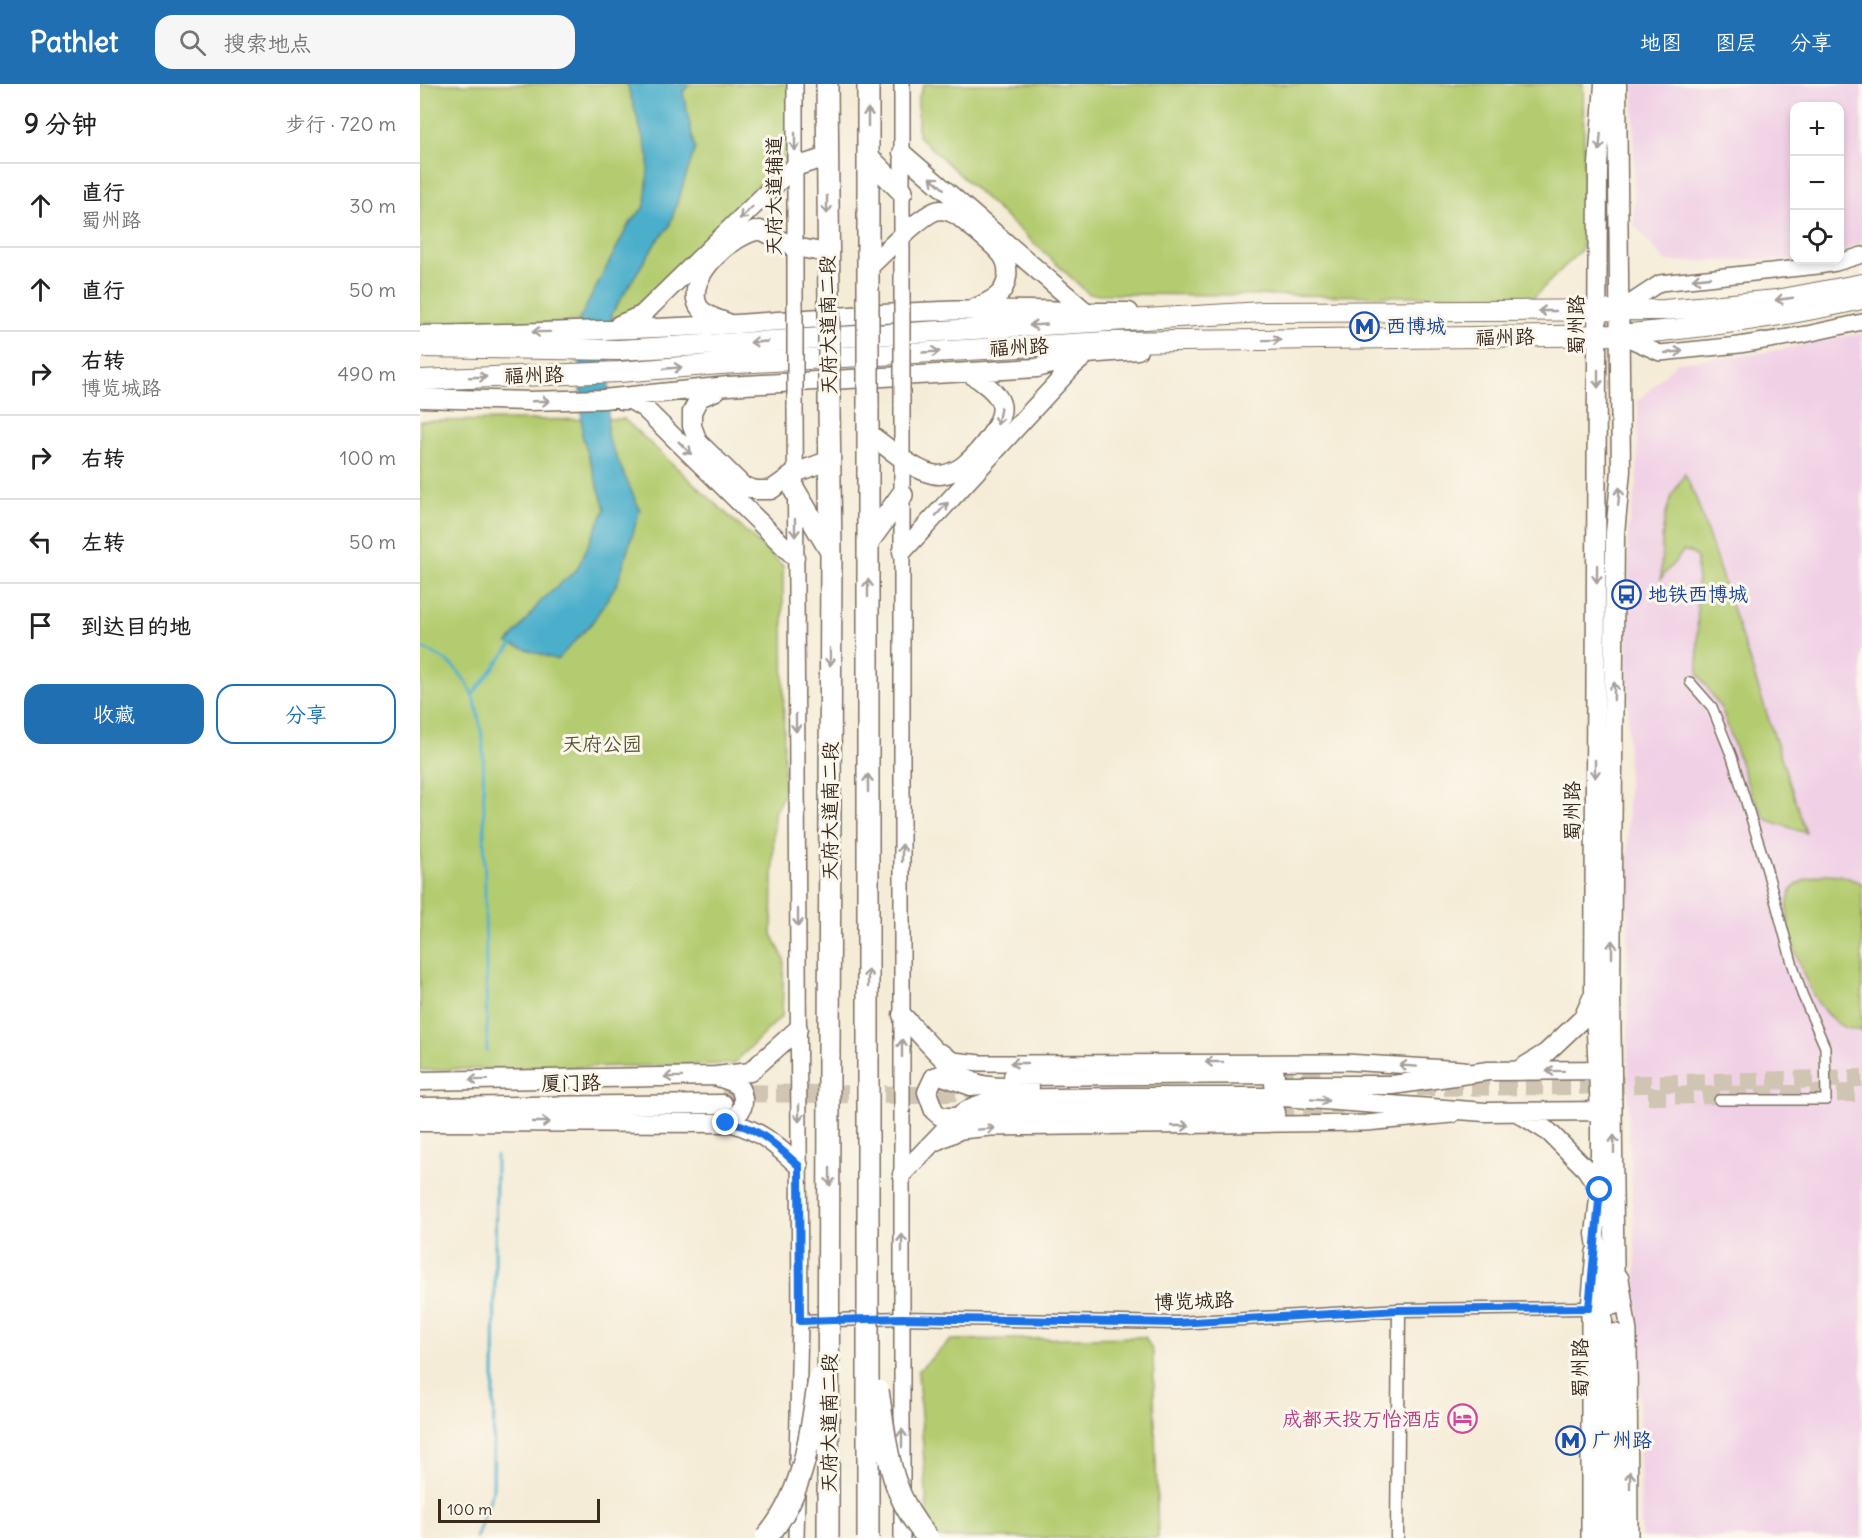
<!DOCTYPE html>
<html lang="zh">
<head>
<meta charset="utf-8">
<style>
	body { margin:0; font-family:Delius,"LXGW WenKai TC",sans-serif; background:#f6f6f6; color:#222 }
	.controls { position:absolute; right:18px; top:18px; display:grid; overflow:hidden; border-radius:12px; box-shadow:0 3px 9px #0003 }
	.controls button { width:54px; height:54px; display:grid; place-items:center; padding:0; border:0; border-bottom:2px solid #e0e0e0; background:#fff; color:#222; font:30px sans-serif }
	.scale { position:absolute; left:18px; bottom:15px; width:162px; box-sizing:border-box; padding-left:6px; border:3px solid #3b2a1e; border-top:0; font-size:16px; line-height:21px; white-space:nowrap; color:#3b2a1e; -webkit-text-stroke:4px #fbf7ec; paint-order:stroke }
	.stop { position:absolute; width:18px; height:18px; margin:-14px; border:4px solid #1a73e8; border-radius:50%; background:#fff }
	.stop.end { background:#1a73e8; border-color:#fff; box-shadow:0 2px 6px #0008 }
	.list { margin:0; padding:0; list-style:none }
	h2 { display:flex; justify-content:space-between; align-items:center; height:78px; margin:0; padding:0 24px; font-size:26px }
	h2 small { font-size:20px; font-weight:400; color:#767676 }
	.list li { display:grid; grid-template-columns:39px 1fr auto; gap:18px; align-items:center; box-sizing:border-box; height:84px; padding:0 24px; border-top:2px solid #e0e0e0 }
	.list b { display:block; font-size:22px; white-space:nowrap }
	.list p { margin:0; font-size:20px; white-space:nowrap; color:#767676 }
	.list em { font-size:20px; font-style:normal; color:#767676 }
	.actions { display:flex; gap:12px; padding:18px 24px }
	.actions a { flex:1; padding:14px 0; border:2px solid #1f6fb2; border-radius:18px; text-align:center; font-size:21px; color:#1f6fb2 }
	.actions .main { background:#1f6fb2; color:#fff }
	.icon { flex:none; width:33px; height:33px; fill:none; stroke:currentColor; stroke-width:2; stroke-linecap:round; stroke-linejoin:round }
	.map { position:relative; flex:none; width:1442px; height:1454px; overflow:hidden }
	header { display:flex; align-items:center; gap:36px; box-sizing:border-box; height:84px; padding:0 30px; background:#1f6fb2; color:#fff }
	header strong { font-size:28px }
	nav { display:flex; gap:33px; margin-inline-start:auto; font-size:21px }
	.search { width:420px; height:54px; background:#f6f6f6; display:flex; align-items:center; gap:15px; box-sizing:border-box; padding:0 21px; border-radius:18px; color:#767676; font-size:22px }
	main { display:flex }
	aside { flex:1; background:#fff }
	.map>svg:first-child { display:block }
</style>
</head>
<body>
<header>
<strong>Pathlet</strong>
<div class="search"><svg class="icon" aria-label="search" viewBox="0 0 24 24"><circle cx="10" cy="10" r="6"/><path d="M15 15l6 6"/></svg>搜索地点</div>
<nav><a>地图</a><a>图层</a><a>分享</a></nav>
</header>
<main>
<aside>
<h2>9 分钟<small>步行 · 720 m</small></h2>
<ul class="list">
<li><svg class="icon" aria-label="ahead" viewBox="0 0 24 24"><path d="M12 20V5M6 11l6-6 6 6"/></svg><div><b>直行</b><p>蜀州路</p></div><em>30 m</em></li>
<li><svg class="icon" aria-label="ahead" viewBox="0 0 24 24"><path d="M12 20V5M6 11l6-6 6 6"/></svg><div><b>直行</b></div><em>50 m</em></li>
<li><svg class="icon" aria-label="right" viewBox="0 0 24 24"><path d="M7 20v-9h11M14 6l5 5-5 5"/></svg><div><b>右转</b><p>博览城路</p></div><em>490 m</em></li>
<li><svg class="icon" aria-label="right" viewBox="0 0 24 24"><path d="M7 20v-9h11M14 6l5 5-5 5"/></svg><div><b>右转</b></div><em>100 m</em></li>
<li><svg class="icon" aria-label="left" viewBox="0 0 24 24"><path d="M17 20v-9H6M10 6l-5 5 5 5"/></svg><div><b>左转</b></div><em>50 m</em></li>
<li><svg class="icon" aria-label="arrive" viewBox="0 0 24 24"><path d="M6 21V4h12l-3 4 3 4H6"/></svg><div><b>到达目的地</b></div></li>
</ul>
<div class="actions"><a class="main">收藏</a><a>分享</a></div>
</aside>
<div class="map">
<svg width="1442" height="1454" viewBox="0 0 1442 1454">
	<rect width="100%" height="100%" fill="#fbf7ec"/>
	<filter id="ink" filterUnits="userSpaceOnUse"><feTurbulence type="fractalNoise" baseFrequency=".0167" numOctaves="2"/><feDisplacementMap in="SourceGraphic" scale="12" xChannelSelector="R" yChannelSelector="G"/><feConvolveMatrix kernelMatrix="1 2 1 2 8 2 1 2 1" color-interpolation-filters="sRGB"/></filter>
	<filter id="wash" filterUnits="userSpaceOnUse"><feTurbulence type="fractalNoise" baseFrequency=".008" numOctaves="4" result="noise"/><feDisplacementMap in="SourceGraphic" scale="24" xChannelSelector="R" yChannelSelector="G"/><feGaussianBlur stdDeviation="1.35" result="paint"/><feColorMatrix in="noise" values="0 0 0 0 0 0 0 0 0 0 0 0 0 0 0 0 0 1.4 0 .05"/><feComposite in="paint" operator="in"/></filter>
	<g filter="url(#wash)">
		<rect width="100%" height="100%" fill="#f5ecd7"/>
		<path fill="#f0d0e5" d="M 1214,0 L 1442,0 L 1442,160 L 1420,167 L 1420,22 L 1374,22 L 1374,175 L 1246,178 L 1214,141 Z
			M 1442,250 L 1442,1454 L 1221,1454 L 1218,1225 L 1208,1027 L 1208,446 L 1217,400 L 1218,317 L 1257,278 L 1341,269 L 1423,253 Z"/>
		<path fill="#b4cc70" stroke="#787b47" stroke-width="1.5" d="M 0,0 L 369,0 L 369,71 L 207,232 L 141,239 L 0,239 Z
			M 504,0 L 1163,0 L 1164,61 L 1162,165 L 1114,213 L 669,210 L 498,52 L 498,15 Z
			M 204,335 L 363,482 L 364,710 L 354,729 L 352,850 L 364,875 L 362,932 L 313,980 L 0,986 L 0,337 Z
			M 1265,390 L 1277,417 L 1386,749 L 1347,736 L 1330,707 L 1302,626 L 1278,589 L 1277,474 L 1271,468 L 1263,467 C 1257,477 1248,484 1241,495 C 1242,467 1240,435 1253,410 C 1256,403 1261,396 1265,390 Z
			M 1405,790 L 1420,791 L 1442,799 L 1442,947 C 1433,945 1423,945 1416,938 C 1411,934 1406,930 1403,925 C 1385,905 1357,831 1372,806 C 1378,796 1394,793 1405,790 Z
			M 725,1253 L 733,1268 L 738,1454 L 509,1454 L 498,1287 L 531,1256 Z"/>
		<path fill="#4cafcb" stroke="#446c74" stroke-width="1.5" d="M 207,0 L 270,0 L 263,8 L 275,65 L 249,143 L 236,158 L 192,229 L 187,352 L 220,426 L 198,498 L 172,539 L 137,576 L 88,559 L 121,517 L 157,485 L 185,425 L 162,351 L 159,236 L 209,140 L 225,122 L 229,74 Z"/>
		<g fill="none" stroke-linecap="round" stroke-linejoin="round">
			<path stroke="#4cafcb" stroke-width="3" d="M 0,563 C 8,567 18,571 25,576 C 53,595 59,628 63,659 L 67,967
				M 53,610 L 93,559
				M 56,1454 L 73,1407 L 76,1072"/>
		</g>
	</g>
	<g filter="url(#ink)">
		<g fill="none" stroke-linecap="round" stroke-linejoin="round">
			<path stroke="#d0c5b2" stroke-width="18" stroke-dasharray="18 9" stroke-linecap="butt" d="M 855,990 L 901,994
				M 997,1003 L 1152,1002 L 1442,994
				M 302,1009 L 499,1011 L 564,1006
				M 1228,1012 L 1442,1009
				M 856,1028 L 922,1022"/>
			<defs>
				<path id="pedestrian" d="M 1270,598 L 1292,623 L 1312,673 L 1345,779 L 1371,875 L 1382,910 L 1405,963 L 1406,1016 L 1299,1016"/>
				<path id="minor" d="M 380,1237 L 481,1234 L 757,1239 L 979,1226 L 1169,1224
					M 977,1454 L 979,1226"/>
				<path id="tertiary" d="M 482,0 L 482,218
					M 375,223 L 375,0
					M 1199,226 L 1240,199 L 1398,182 L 1416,179 L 1442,171
					M 1199,251 L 1240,269 L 1319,261 L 1387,250 L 1442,238
					M 375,323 L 380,1237 L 377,1378
					M 522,968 L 533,976 L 560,979 L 925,978 L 1044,985
					M 513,1060 L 541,1047 L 571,1044 L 946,1039 L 1032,1031
					M 1201,1194 L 1209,1248 L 1210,1454
					M 376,1454 L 377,1408
					M 482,1454 L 482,320
					M 1169,1454 L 1169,1224 L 1174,1168"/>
				<path id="secondary" d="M 482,69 L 666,228 L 709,228
					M 448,184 C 461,172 504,127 520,126 C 527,126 533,129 538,132 C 552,144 569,156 581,170 C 591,182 589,203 576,213 C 570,217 562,221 555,224
					M 308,239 C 298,235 281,231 277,219 C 267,190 314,150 340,146 L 375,163 L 407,169
					M 199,241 L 222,231 L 368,88 L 375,83 L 407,73
					M 0,251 C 106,249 212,246 317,240 C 433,232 550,221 666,228
					M 296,307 L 279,314 L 272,328 L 272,342 L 278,358 L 323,402 L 336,406 L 351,406 L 375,389 L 410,376
					M 0,314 L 109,317 L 183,315 L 308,302 L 617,284 L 667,270
					M 202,316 L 211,316 L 224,324 L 375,473
					M 448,349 C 465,361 498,391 519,391 C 527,391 538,386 544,381 C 557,370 586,338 581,320 C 578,308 559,295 549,289
					M 482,468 L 652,283 L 667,270 L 718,266
					M 482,931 C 502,951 535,995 563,1001 C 578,1004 595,1003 610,1003
					M 1097,987 L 1126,969 L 1163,934 L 1172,914
					M 296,992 C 302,995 309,996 315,1000 C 324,1005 326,1022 318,1030 C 315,1034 310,1036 306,1039
					M 593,992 L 855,990
					M 0,997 L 296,992 L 330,988 L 378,945
					M 562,1001 L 551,1002 L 520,991 L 514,993 L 507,1008 L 514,1027 L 520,1032 L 526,1033 L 537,1033 L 553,1023 L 576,1015 L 701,1013 L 863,1013 L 1065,1028 L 1190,1027
					M 854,1001 L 973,1001 L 1068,987 L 1188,986
					M 0,1023 L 303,1020
					M 1097,1028 L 1129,1048 L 1166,1085 L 1180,1106
					M 0,1038 L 313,1039 C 344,1049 355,1061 379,1082
					M 482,1090 L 537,1033 L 553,1030 L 856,1028
					M 1195,1221 L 1191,910 L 1195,449 L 1201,387 L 1197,0
					M 1195,1249 L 1197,1454
					M 1183,1454 L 1183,1203 L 1175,1150 L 1180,1106 L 1180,1027 L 1174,910 L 1178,81 L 1184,0"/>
				<path id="primary" d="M 0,263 L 199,266 L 843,228 L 1244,226 L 1357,216 L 1442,200
					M 0,296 L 199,288 L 300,280 L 686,258 L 1199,251 C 1281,244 1362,233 1442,215"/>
				<path id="trunk" d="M 407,0 L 409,219
					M 448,0 L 448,218
					M 448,73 L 482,107
					M 409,326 L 411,468 L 409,972
					M 375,407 L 410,466
					M 448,458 L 482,411
					M 448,973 L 448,323"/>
			</defs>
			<use href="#pedestrian" stroke="#7c6e5f" stroke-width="12"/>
			<use href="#minor" stroke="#7c6e5f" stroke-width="15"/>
			<use href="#tertiary" stroke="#7c6e5f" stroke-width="18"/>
			<use href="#secondary" stroke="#7c6e5f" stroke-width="21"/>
			<use href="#primary" stroke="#7c6e5f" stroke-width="22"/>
			<use href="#trunk" stroke="#7c6e5f" stroke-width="24"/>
			<use href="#pedestrian" stroke="#fff" stroke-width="9"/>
			<use href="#minor" stroke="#fff" stroke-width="12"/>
			<use href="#tertiary" stroke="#fff" stroke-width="15"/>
			<use href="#secondary" stroke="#fff" stroke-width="18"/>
			<use href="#primary" stroke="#fff" stroke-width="20"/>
			<use href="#trunk" stroke="#fff" stroke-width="21"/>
			<defs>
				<path id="tertiary-bridge" d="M 482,218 L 482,320
					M 375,323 L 375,223"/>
				<path id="trunk-bridge" d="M 448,218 L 448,323
					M 409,219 L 409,326
					M 448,973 L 448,1454
					M 458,1307 C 467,1362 468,1410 508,1454
					M 346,1454 C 385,1409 390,1351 399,1295
					M 408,1454 L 409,972"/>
			</defs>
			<use href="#tertiary-bridge" stroke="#7c6e5f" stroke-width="18" stroke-linecap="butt"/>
			<use href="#trunk-bridge" stroke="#7c6e5f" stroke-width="24" stroke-linecap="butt"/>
			<use href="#tertiary-bridge" stroke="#fff" stroke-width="15"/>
			<use href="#trunk-bridge" stroke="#fff" stroke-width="21"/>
		</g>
		<defs><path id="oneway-shaft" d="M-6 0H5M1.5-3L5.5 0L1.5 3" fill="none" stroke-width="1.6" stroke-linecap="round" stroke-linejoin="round" transform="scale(1.5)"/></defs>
		<g stroke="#a79f9a">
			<use href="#oneway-shaft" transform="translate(448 33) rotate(-90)"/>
			<use href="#oneway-shaft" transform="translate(375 58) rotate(90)"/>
			<use href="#oneway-shaft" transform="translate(1180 58) rotate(95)"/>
			<use href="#oneway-shaft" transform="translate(517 99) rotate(-139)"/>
			<use href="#oneway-shaft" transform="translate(407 121) rotate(90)"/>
			<use href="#oneway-shaft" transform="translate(326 129) rotate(136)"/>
			<use href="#oneway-shaft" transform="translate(1281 194) rotate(174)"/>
			<use href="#oneway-shaft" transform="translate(1364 215) rotate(172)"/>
			<use href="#oneway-shaft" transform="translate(1127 227) rotate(180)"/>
			<use href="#oneway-shaft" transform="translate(618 241) rotate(177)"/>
			<use href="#oneway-shaft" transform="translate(121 248) rotate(179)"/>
			<use href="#oneway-shaft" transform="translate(852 256) rotate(-1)"/>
			<use href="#oneway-shaft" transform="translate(339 258) rotate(177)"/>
			<use href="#oneway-shaft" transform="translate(511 268) rotate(-3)"/>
			<use href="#oneway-shaft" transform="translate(1254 268) rotate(-6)"/>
			<use href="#oneway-shaft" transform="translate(253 284) rotate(-5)"/>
			<use href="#oneway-shaft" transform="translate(58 293) rotate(-2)"/>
			<use href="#oneway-shaft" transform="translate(1178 295) rotate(90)"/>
			<use href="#oneway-shaft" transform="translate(121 317) rotate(-2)"/>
			<use href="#oneway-shaft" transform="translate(579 332) rotate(101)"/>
			<use href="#oneway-shaft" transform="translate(265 364) rotate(45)"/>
			<use href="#oneway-shaft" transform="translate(1199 412) rotate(-85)"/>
			<use href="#oneway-shaft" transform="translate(522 425) rotate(-47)"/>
			<use href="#oneway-shaft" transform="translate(375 444) rotate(90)"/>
			<use href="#oneway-shaft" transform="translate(1177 490) rotate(91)"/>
			<use href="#oneway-shaft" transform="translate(448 504) rotate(-90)"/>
			<use href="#oneway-shaft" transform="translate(410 573) rotate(90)"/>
			<use href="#oneway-shaft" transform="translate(1194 607) rotate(-89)"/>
			<use href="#oneway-shaft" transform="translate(376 639) rotate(90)"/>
			<use href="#oneway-shaft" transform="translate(1175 685) rotate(90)"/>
			<use href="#oneway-shaft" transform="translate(448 699) rotate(-90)"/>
			<use href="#oneway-shaft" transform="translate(482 769) rotate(-90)"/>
			<use href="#oneway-shaft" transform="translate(378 834) rotate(90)"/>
			<use href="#oneway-shaft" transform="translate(1192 865) rotate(-90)"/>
			<use href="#oneway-shaft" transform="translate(448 894) rotate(-90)"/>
			<use href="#oneway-shaft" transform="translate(482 964) rotate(-90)"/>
			<use href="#oneway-shaft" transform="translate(794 978) rotate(180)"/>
			<use href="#oneway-shaft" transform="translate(599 979) rotate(180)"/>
			<use href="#oneway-shaft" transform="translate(988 982) rotate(-176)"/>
			<use href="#oneway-shaft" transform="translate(1135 987) rotate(179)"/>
			<use href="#oneway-shaft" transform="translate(253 993) rotate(179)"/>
			<use href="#oneway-shaft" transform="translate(58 996) rotate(179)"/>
			<use href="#oneway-shaft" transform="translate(900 1016) rotate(4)"/>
			<use href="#oneway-shaft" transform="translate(379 1029) rotate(90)"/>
			<use href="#oneway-shaft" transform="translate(121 1038)"/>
			<use href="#oneway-shaft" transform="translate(761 1042)"/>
			<use href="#oneway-shaft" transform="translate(566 1045) rotate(-4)"/>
			<use href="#oneway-shaft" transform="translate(1194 1060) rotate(-90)"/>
			<use href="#oneway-shaft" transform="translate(410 1093) rotate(90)"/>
			<use href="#oneway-shaft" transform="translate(482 1159) rotate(-90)"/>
			<use href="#oneway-shaft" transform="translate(482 1354) rotate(-90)"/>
			<use href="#oneway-shaft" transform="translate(1210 1396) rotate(-90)"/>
		</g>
	</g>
	<g fill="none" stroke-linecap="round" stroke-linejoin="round" filter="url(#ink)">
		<path stroke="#1a73e8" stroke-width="8" d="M 306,1039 C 335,1039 359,1064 379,1082 L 380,1237 L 481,1234 L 757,1239 L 979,1226 L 1169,1224 L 1180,1106"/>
	</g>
	<defs>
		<symbol id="metro-ring" viewBox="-11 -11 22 22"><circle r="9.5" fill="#fbf7ec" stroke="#1a4fb4" stroke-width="1.5"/><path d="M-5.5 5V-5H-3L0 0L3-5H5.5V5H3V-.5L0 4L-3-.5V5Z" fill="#1a4fb4"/></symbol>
		<symbol id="bus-ring" viewBox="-11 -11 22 22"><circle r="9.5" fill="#fbf7ec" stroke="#1a4fb4" stroke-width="1.5"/><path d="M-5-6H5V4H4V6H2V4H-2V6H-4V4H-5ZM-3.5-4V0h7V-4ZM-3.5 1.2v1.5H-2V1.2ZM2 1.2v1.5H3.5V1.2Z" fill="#1a4fb4"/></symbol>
		<symbol id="hotel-ring" viewBox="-11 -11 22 22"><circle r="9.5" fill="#fbf7ec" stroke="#d1479c" stroke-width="1.5"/><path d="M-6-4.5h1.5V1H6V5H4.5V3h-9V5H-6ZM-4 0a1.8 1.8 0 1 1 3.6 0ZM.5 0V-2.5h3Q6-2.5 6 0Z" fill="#d1479c"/></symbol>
	</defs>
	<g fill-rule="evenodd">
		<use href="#metro-ring" x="928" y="226" width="33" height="33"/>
		<use href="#bus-ring" x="1190" y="494" width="33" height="33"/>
		<use href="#hotel-ring" x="1026" y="1318" width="33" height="33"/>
		<use href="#metro-ring" x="1134" y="1340" width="33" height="33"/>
	</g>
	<g text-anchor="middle" stroke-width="6" stroke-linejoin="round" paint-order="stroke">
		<g font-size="20" fill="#3b2a1e" stroke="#fbf7ec">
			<text transform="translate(354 112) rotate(-90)" y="7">天府大道辅道</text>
			<text transform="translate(408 241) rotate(-91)" y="7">天府大道南二段</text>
			<text transform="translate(1156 241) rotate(-90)" y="7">蜀州路</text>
			<text transform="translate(1085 253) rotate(-1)" y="7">福州路</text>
			<text transform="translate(599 263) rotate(-3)" y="7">福州路</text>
			<text transform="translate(114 291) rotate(-2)" y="7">福州路</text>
			<text transform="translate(410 727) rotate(-90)" y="7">天府大道南二段</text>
			<text transform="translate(1152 727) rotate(-90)" y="7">蜀州路</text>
			<text transform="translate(151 999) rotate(-1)" y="7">厦门路</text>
			<text transform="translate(774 1217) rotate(-2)" y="7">博览城路</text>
			<text transform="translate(1160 1284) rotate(-90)" y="7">蜀州路</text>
			<text transform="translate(409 1339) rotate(-90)" y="7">天府大道南二段</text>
		</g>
		<g font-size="20" fill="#164399" stroke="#fbf7ec" text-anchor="start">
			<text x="966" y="249">西博城</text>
			<text x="1228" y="517">地铁西博城</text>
			<text x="1172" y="1363">广州路</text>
		</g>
		<g font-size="20" fill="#595232" stroke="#fbf7ec">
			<text x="182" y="667">天府公园</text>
		</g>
		<g font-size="20" fill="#b23c85" stroke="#fbf7ec" text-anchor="end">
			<text x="1022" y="1342">成都天投万怡酒店</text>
		</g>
	</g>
</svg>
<div class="controls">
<button>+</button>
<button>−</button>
<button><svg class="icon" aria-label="locate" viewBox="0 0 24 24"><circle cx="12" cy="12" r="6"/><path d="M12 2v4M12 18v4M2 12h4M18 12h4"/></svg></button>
</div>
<div class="scale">100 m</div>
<div class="stop" style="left:1180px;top:1106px"></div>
<div class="stop end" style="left:306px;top:1039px"></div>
</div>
</main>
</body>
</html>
